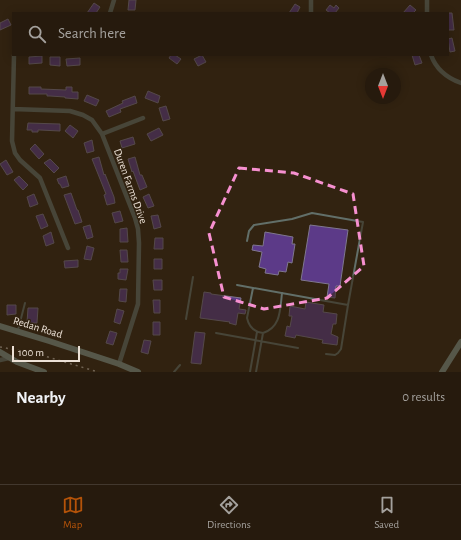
<!DOCTYPE html>
<html lang="en">
<head>
<meta charset="utf-8">
<style>
	body { margin:0; font-family:"Alegreya Sans",sans-serif; background:#2e2316; color:#f1f3f6 }
	.compass { position:absolute; left:365px; top:68px; width:36px; height:36px; border-radius:50%; background:#261a0d; box-shadow:0 2px 10px #0003; rotate:180deg }
	.scale { position:absolute; left:12px; bottom:10px; width:68px; box-sizing:border-box; padding-left:4px; border:2px solid #ece1d6; border-top:0; font-size:11px; line-height:14px; white-space:nowrap; color:#ece1d6; -webkit-text-stroke:3px #322311; paint-order:stroke }
	.list { margin:0; padding:0; list-style:none }
	h2 { display:flex; justify-content:space-between; align-items:center; height:52px; margin:0; padding:0 16px; font-size:17px }
	h2 small { font-size:13px; font-weight:400; color:#a4a19d }
	.icon { flex:none; width:22px; height:22px; fill:none; stroke:currentColor; stroke-width:2; stroke-linecap:round; stroke-linejoin:round }
	.map { position:relative; flex:none; width:461px; height:372px; overflow:hidden }
	.search { position:absolute; background:#261a0d; box-shadow:0 2px 10px #0003; left:12px; right:12px; top:12px; height:44px; display:flex; align-items:center; gap:10px; box-sizing:border-box; padding:0 14px; border-radius:0px; color:#a4a19d; font-size:15px }
	.sheet { height:112px; background:#261a0d }
	nav { display:flex; justify-content:space-around; align-items:center; box-sizing:border-box; height:56px; border-top:1px solid #42382e; background:#261a0d; font-size:11px; color:#a4a19d }
	nav a { display:grid; justify-items:center; gap:2px }
	nav .on { color:#b45309 }
	.map>svg:first-child { display:block }
</style>
</head>
<body>
<div class="map">
<svg width="461" height="372" viewBox="0 0 461 372">
	<rect width="100%" height="100%" fill="#322311"/>
	<path fill="#5c3a88" stroke="#7f778f" d="M 129,0 L 136,0 L 135,10 L 128,10 Z
		M 94,3 L 100,7 L 96,13 L 87,13 Z
		M 295,4 L 300,7 L 297,13 L 289,13 Z
		M 330,5 L 334,8 L 336,5 L 339,8 L 335,13 L 330,13 L 326,10 Z
		M 410,5 L 416,10 L 413,13 L 403,13 Z
		M 448,13 L 452,13 L 454,30 L 448,30 Z
		M 8,19 L 11,25 L 0,30 L 0,23 Z
		M 452,38 L 455,51 L 450,52 L 448,39 Z
		M 171,55 L 175,55 L 181,59 L 177,64 L 169,58 Z
		M 202,55 L 206,62 L 198,66 L 194,59 Z
		M 412,55 L 419,55 L 422,63 L 415,65 Z
		M 42,56 L 42,63 L 29,64 L 29,57 Z
		M 50,57 L 60,57 L 60,66 L 50,65 Z
		M 80,58 L 80,65 L 67,66 L 66,59 Z
		M 29,87 L 41,87 L 41,89 L 66,90 L 66,87 L 72,87 L 72,92 L 78,92 L 78,99 L 65,98 L 65,97 L 50,96 L 47,96 L 47,94 L 29,94 Z
		M 148,91 L 160,96 L 158,103 L 145,98 Z
		M 87,95 L 99,100 L 96,106 L 84,101 Z
		M 135,96 L 137,103 L 120,109 L 121,112 L 109,117 L 106,111 L 123,103 L 122,101 Z
		M 166,106 L 170,119 L 163,121 L 159,108 Z
		M 28,123 L 60,124 L 60,131 L 40,130 L 38,130 L 38,132 L 32,132 L 32,130 L 27,130 Z
		M 70,125 L 78,131 L 73,138 L 65,131 Z
		M 159,128 L 163,135 L 151,141 L 147,134 Z
		M 133,137 L 135,144 L 122,148 L 120,141 Z
		M 92,140 L 94,151 L 87,153 L 84,143 Z
		M 35,144 L 44,154 L 39,159 L 30,149 Z
		M 99,157 L 104,175 L 105,174 L 114,197 L 115,203 L 107,205 L 104,195 L 106,194 L 92,159 Z
		M 135,157 L 140,175 L 142,175 L 147,187 L 140,190 L 133,171 L 132,172 L 128,159 Z
		M 50,159 L 59,168 L 54,173 L 44,163 Z
		M 6,160 L 13,172 L 7,175 L 0,164 Z
		M 19,176 L 28,185 L 23,190 L 14,180 Z
		M 66,176 L 69,186 L 62,188 L 60,184 L 59,184 L 57,179 Z
		M 71,193 L 77,210 L 78,210 L 82,222 L 75,224 L 64,195 Z
		M 34,194 L 38,204 L 30,207 L 27,197 Z
		M 149,194 L 154,206 L 148,208 L 143,197 Z
		M 120,211 L 123,221 L 115,223 L 112,213 Z
		M 43,214 L 48,226 L 41,229 L 36,216 Z
		M 158,215 L 161,227 L 154,229 L 151,216 Z
		M 90,225 L 93,237 L 87,239 L 83,227 Z
		M 310,225 L 348,230 L 340,286 L 336,286 L 335,298 L 327,297 L 329,284 L 301,280 Z
		M 127,228 L 128,242 L 120,242 L 120,229 Z
		M 51,232 L 54,243 L 46,246 L 43,236 Z
		M 265,232 L 293,237 L 292,244 L 295,244 L 292,263 L 288,262 L 286,272 L 279,271 L 278,275 L 265,273 L 266,269 L 259,267 L 262,252 L 252,250 L 253,245 L 263,246 Z
		M 155,238 L 163,238 L 163,249 L 154,249 Z
		M 87,246 L 94,248 L 91,260 L 84,259 Z
		M 120,250 L 127,250 L 128,262 L 121,262 Z
		M 154,259 L 162,259 L 162,269 L 154,269 Z
		M 78,260 L 78,267 L 65,268 L 64,261 Z
		M 120,269 L 128,269 L 126,280 L 118,279 L 118,273 L 120,273 Z
		M 153,280 L 162,280 L 162,290 L 154,290 Z
		M 120,289 L 127,289 L 126,302 L 119,301 Z
		M 204,292 L 211,293 L 211,294 L 241,298 L 239,309 L 246,310 L 245,314 L 238,313 L 236,325 L 229,323 L 230,322 L 200,318 Z
		M 153,300 L 160,300 L 160,313 L 154,313 Z
		M 306,302 L 324,305 L 323,312 L 337,314 L 336,324 L 333,324 L 331,334 L 338,337 L 337,345 L 322,343 L 323,340 L 296,335 L 295,338 L 285,336 L 287,326 L 290,327 L 292,316 L 289,316 L 290,306 L 305,309 Z
		M 7,305 L 16,305 L 16,314 L 7,315 Z
		M 28,308 L 38,308 L 37,323 L 27,323 Z
		M 117,309 L 124,311 L 120,324 L 114,322 Z
		M 153,322 L 160,322 L 160,335 L 153,335 Z
		M 110,331 L 117,333 L 113,345 L 106,343 Z
		M 195,332 L 205,333 L 201,364 L 191,363 Z
		M 144,340 L 151,341 L 148,354 L 141,352 Z"/>
	<g fill="none" stroke-linecap="round" stroke-linejoin="round">
		<path stroke="#626f69" stroke-width="2" d="M 247,241 L 249,231 L 254,225 L 292,219 L 312,213 L 363,222 L 348,305
			M 237,285 L 348,305 L 341,349 L 338,353 L 335,355 L 326,354
			M 253,288 L 247,318 C 249,327 255,332 263,333
			M 186,319 L 193,277
			M 18,330 L 25,303
			M 216,333 L 298,348
			M 174,372 L 180,365
			M 250,372 L 257,332
			M 256,372 L 263,333 C 281,327 280,310 282,293"/>
		<path stroke="#626f69" stroke-width="4.5" d="M 311,0 L 311,13
			M 427,0 L 427,13
			M 110,13 L 114,0
			M 14,55 L 12,141 L 15,153 L 20,160 L 40,178 L 68,248
			M 431,55 C 436,69 447,78 461,83
			M 13,109 L 70,111 L 83,115 L 92,120 L 102,134 L 135,218 L 138,229 L 139,243 L 138,304 L 119,364
			M 102,134 L 143,118
			M 0,360 L 9,358"/>
		<path stroke="#83978f" stroke-width="6" d="M 0,326 L 49,341 L 119,364 L 138,372
			M 0,352 L 17,362 L 44,372
			M 442,372 L 461,342"/>
		<path stroke="#beb2a5" stroke-width="1.5" stroke-dasharray="2 4" stroke-linecap="butt" d="M 0,347 L 38,354 L 98,372"/>
	</g>
	<path d="M0 0H461V372H0ZM 239,168 L 294,173 L 353,194 L 364,266 L 327,298 L 264,309 L 224,297 L 209,233 Z" fill="#322311" fill-opacity=".55" fill-rule="evenodd"/>
	<path fill="none" stroke="#f690d0" stroke-width="3" stroke-dasharray="8 5" stroke-linejoin="round" d="M 239,168 L 294,173 L 353,194 L 364,266 L 327,298 L 264,309 L 224,297 L 209,233 Z"/>
	<g text-anchor="middle" stroke-width="3" stroke-linejoin="round" paint-order="stroke">
		<g font-size="11" fill="#ece1d6" stroke="#322311">
			<text transform="translate(131 186) rotate(70)" y="4">Duren Farms Drive</text>
			<text transform="translate(38 327) rotate(17)" y="4">Redan Road</text>
		</g>
	</g>
</svg>
<svg class="compass" viewBox="-18 -18 36 36"><path d="M0-13l5 13h-10z" fill="#e53935"/><path d="M0 13l5-13h-10z" fill="#a4a19d"/></svg>
<div class="scale">100 m</div>
<div class="search"><svg class="icon" aria-label="search" viewBox="0 0 24 24"><circle cx="10" cy="10" r="6"/><path d="M15 15l6 6"/></svg>Search here</div>
</div>
<section class="sheet">
<h2>Nearby<small>0 results</small></h2>
<ul class="list">
</ul>
</section>
<nav>
<a class="on"><svg class="icon" aria-label="map" viewBox="0 0 24 24"><path d="M3 6l6-2 6 2 6-2v14l-6 2-6-2-6 2zM9 4v14M15 6v14"/></svg>Map</a>
<a><svg class="icon" aria-label="directions" viewBox="0 0 24 24"><path d="M12 3l9 9-9 9-9-9zM9 14v-3h6M13 9l2 2-2 2"/></svg>Directions</a>
<a><svg class="icon" aria-label="saved" viewBox="0 0 24 24"><path d="M7 4h10v16l-5-4-5 4z"/></svg>Saved</a>
</nav>
</body>
</html>
